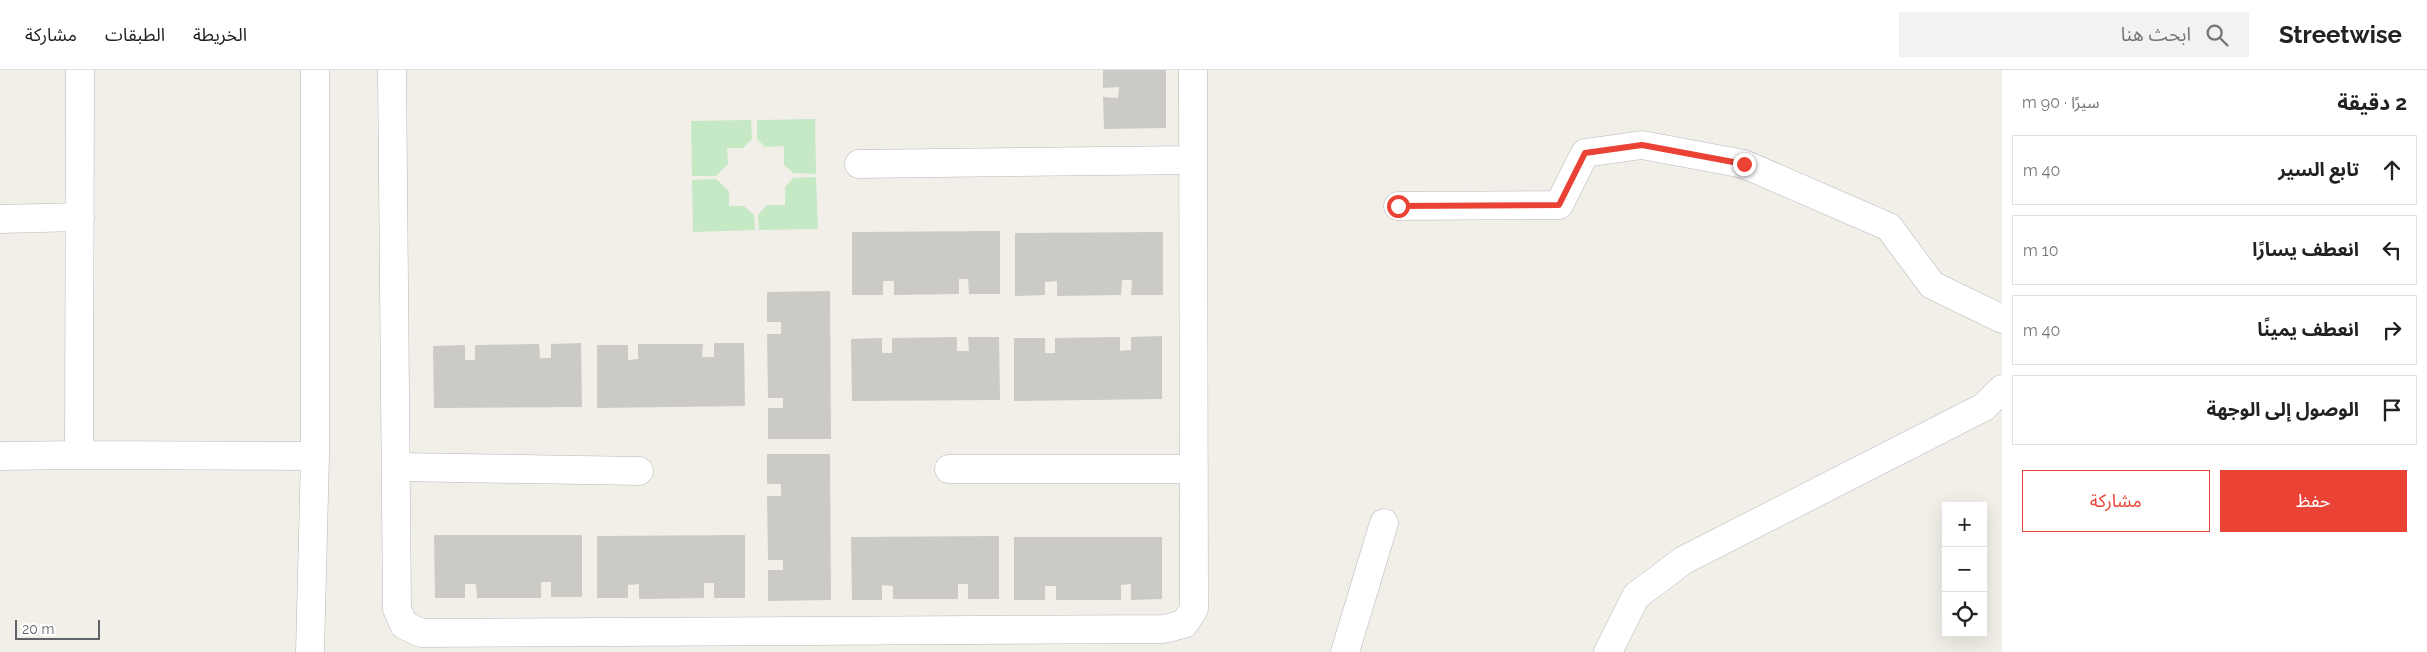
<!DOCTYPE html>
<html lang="ar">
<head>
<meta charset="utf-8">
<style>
	body { margin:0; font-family:Raleway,"Noto Sans Arabic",sans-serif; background:#f2f2f2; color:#222; direction:rtl }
	.controls { position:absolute; right:15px; bottom:15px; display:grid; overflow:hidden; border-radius:0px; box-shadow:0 5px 20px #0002 }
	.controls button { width:45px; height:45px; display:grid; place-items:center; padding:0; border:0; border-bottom:1px solid #e0e0e0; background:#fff; color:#222; font:25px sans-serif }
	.scale { position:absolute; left:15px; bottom:12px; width:85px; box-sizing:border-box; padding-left:5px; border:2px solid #5f6368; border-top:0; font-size:14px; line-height:18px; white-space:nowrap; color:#5f6368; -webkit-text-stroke:4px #fff; paint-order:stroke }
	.stop { position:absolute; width:15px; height:15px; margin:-11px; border:4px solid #ea4335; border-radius:50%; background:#fff }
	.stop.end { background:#ea4335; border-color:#fff; box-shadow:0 1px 5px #0008 }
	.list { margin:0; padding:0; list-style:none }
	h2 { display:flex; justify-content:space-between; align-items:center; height:65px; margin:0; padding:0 20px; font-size:21px }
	h2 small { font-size:16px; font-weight:400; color:#767676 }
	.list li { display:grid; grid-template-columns:32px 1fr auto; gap:15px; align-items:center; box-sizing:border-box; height:70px; margin:0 10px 10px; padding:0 10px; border:1px solid #e0e0e0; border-radius:0px }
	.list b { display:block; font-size:19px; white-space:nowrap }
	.list em { font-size:16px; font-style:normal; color:#767676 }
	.actions { display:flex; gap:10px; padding:15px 20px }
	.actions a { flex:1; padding:11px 0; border:1px solid #ea4335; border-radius:0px; text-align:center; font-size:18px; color:#ea4335 }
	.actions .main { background:#ea4335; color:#fff }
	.icon { flex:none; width:28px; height:28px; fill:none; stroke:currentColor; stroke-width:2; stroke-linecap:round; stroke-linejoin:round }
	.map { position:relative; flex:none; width:2002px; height:582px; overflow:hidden; direction:ltr }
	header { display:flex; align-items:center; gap:30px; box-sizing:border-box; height:70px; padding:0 25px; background:#fff; border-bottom:1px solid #e0e0e0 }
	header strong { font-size:24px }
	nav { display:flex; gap:28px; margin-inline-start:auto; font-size:18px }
	.search { width:350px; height:45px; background:#f2f2f2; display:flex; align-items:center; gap:12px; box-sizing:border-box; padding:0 18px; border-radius:0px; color:#767676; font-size:19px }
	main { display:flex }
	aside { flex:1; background:#fff }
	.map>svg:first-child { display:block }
</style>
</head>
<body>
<header>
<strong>Streetwise</strong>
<div class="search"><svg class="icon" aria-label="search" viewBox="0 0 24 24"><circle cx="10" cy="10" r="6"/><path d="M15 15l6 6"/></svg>ابحث هنا</div>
<nav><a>الخريطة</a><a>الطبقات</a><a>مشاركة</a></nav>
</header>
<main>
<aside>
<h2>2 دقيقة<small>سيرًا · 90 m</small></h2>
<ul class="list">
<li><svg class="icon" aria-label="ahead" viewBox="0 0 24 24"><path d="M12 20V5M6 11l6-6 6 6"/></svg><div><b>تابع السير</b></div><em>40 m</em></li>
<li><svg class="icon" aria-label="left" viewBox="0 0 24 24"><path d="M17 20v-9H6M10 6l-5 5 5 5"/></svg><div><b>انعطف يسارًا</b></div><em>10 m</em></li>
<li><svg class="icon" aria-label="right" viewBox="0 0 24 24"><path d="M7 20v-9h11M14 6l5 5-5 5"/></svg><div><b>انعطف يمينًا</b></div><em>40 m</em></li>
<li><svg class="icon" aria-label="arrive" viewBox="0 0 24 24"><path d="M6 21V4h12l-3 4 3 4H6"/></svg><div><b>الوصول إلى الوجهة</b></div></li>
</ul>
<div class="actions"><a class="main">حفظ</a><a>مشاركة</a></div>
</aside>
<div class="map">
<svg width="2002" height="582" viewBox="0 0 2002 582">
	<rect width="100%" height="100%" fill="#f1efe8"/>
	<path fill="#c5e8c5" d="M 815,49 L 816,104 L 793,103 L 784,95 L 784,76 L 765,77 L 757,69 L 757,50 Z
		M 751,50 L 752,69 L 743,78 L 727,78 L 728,94 L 716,106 L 692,106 L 691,51 Z
		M 816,107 L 818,159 L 759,160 L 758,145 L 767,135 L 785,135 L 785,117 L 793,108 Z
		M 716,109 L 729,121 L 729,136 L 744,136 L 754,145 L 755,160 L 693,162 L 692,110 Z"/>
	<path fill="#cccac5" d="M 1103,0 L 1166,0 L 1166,58 L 1104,59 L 1103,27 L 1118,28 L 1119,17 L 1103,18 Z
		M 1000,161 L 1000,224 L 969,224 L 968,209 L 959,209 L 959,224 L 894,225 L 894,211 L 883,211 L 883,225 L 852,225 L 852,162 Z
		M 1163,162 L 1163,225 L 1131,225 L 1132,210 L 1122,210 L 1121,225 L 1057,226 L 1057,211 L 1045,212 L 1045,225 L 1015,226 L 1015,163 Z
		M 830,221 L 831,369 L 768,369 L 768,338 L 783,338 L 783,328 L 768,328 L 767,264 L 781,264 L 781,252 L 767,252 L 767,222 Z
		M 1162,266 L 1162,329 L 1014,331 L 1014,268 L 1045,268 L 1045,283 L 1055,283 L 1055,268 L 1120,267 L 1120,281 L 1131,280 L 1131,267 Z
		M 957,267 L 957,281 L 969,281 L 968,267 L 999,267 L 1000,330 L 852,331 L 851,269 L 882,268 L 882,283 L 892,283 L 892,268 Z
		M 581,273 L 582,337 L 434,338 L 433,276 L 465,275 L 465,290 L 475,290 L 475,275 L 539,274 L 540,288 L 551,288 L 551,274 Z
		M 714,273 L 744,273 L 745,336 L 597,338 L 597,275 L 628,275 L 628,290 L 638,289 L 638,274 L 703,274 L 702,287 L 714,287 Z
		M 767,384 L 830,384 L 831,530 L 768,531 L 768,500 L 783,500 L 783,490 L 768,490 L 767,426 L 781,426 L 781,414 L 767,414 Z
		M 434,465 L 582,465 L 582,527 L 551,527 L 551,512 L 541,512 L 541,528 L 477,528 L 476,514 L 465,514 L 465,528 L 435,528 Z
		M 745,465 L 745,528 L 714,528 L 714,513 L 704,513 L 704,528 L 639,529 L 639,514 L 628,515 L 628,528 L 597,528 L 597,466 Z
		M 999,466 L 999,529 L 968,529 L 968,514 L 958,514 L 958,529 L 893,529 L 893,516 L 882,515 L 882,530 L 852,530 L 851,467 Z
		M 1014,467 L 1162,467 L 1162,529 L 1131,530 L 1131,514 L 1121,515 L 1121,530 L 1056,530 L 1056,516 L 1045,516 L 1045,530 L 1014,530 Z"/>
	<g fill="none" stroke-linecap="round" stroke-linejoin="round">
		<defs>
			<path id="minor" d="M 80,0 L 79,385 L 315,386 L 315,0
				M 392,0 L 397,539 L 404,555 L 421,563 L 1164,559 L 1184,554 L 1194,539 L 1193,0
				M 859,94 L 1193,90
				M 1398,136 L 1559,135 L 1585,83 L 1642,75 L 1744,94 L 1889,157 L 1932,215 L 2002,249
				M 0,149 L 80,147
				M 0,386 L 79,385
				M 396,397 L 639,401
				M 949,399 L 1194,399
				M 310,582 L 315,386
				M 1345,582 L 1384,453
				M 1608,582 L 1636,526 L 1684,490 L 1984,337 L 2002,319"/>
		</defs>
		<use href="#minor" stroke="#b5b8bc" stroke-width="29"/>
		<use href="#minor" stroke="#fff" stroke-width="28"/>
	</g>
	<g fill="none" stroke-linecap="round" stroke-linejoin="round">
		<path stroke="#ea4335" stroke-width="6" d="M 1398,136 L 1559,135 L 1585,83 L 1642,75 L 1744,94"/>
	</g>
</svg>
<div class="controls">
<button>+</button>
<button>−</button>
<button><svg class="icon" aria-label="locate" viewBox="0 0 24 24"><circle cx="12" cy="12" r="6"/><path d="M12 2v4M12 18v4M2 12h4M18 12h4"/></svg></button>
</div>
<div class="scale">20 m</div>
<div class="stop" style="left:1398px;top:136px"></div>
<div class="stop end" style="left:1744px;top:94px"></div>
</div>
</main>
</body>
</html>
